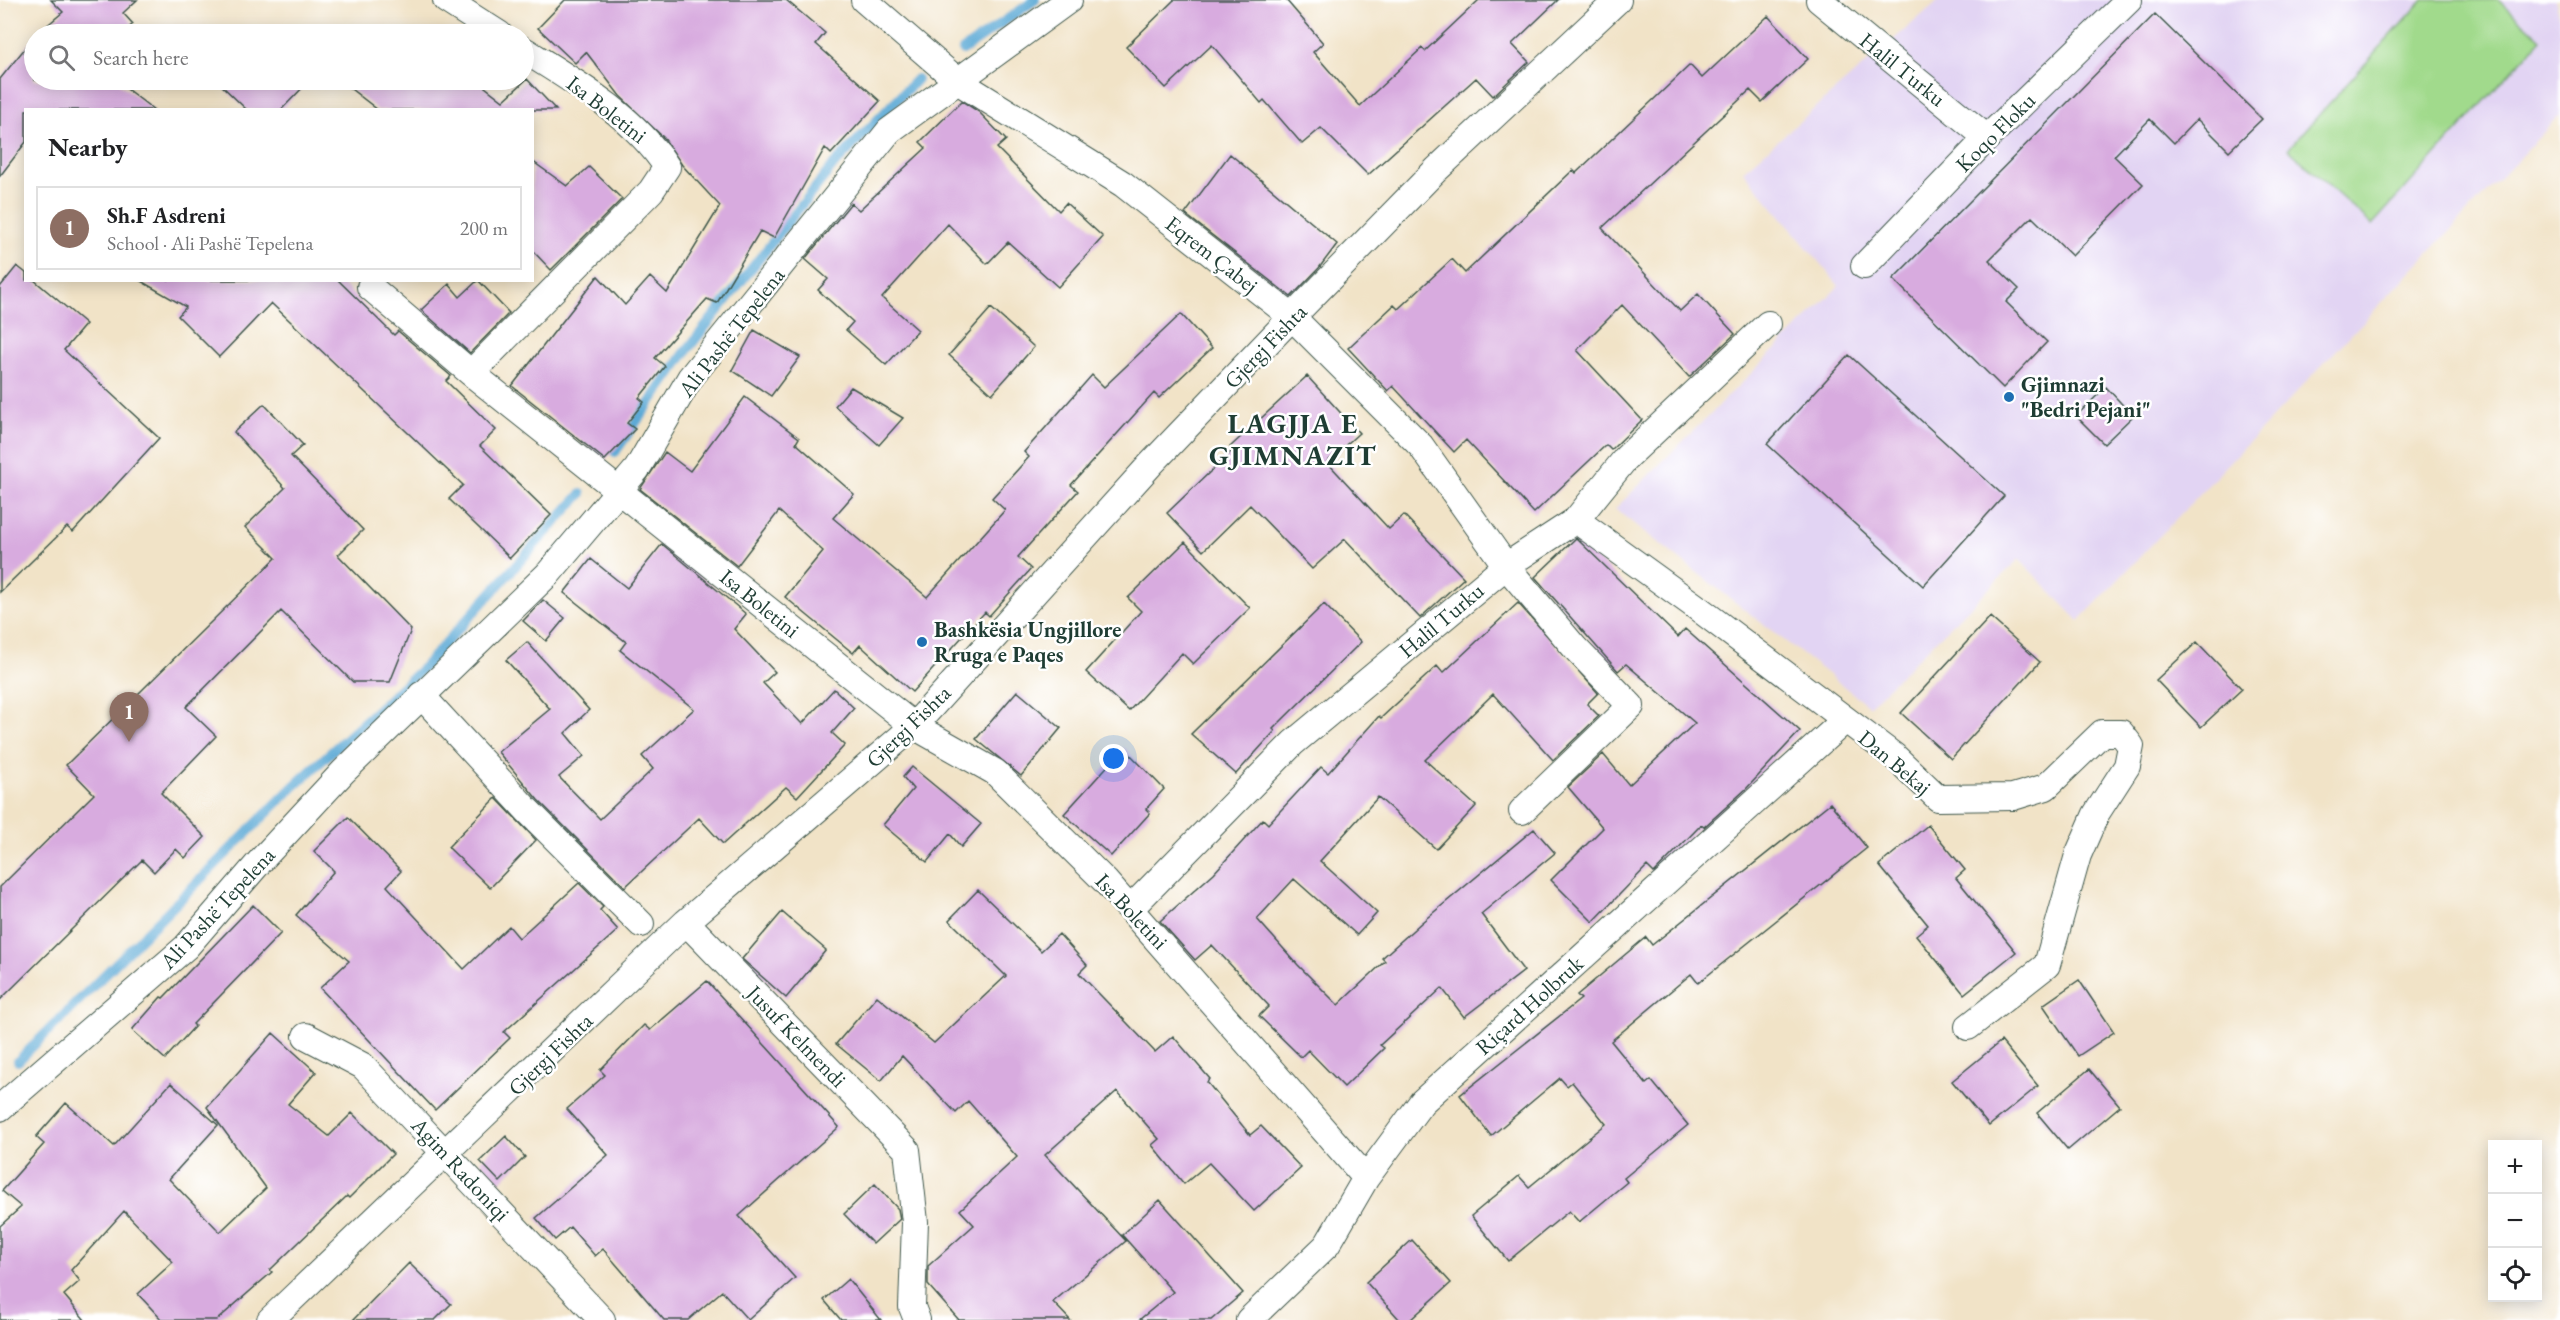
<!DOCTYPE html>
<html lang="en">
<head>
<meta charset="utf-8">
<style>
	body { margin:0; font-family:"EB Garamond",serif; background:#f6f6f6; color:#202124 }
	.controls { position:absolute; right:18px; bottom:18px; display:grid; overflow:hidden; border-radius:0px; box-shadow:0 3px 15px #0003 }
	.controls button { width:54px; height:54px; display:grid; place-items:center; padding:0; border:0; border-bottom:2px solid #e0e0e0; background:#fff; color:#202124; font:30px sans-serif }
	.you { position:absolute; left:1114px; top:759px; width:21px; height:21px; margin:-15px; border:4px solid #fff; border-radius:50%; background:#1a73e8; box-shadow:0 0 0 9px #1a73e833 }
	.badge { display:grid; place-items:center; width:39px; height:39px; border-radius:50%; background:#1f6fb2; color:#fff; font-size:20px; font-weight:700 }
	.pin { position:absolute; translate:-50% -50px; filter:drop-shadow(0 2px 3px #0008) }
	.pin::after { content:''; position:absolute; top:32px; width:21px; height:18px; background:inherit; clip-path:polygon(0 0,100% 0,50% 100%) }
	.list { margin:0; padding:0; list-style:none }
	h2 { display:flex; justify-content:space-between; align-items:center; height:78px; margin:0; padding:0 24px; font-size:26px }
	h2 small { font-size:20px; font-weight:400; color:#757577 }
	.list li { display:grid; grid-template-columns:39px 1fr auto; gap:18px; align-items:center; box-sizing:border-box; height:84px; margin:0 12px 12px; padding:0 12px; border:2px solid #e0e0e0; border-radius:0px }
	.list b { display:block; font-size:22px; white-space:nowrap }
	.list p { margin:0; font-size:20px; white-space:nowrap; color:#757577 }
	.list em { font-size:20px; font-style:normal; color:#757577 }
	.icon { flex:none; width:33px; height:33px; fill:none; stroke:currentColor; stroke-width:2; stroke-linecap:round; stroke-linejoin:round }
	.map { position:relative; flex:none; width:2560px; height:1320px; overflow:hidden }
	.search { position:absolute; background:#fff; box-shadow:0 3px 15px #0003; left:24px; top:24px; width:510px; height:66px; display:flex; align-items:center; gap:15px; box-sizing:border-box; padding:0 21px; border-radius:33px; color:#757577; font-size:22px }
	.panel { position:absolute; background:#fff; box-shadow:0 3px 15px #0003; left:24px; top:108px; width:510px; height:174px; border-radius:0px }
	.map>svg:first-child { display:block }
</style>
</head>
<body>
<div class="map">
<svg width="2560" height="1320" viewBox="0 0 2560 1320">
	<rect width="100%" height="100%" fill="#fff"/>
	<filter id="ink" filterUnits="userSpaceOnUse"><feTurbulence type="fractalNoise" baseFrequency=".0167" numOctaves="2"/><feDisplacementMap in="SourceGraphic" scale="12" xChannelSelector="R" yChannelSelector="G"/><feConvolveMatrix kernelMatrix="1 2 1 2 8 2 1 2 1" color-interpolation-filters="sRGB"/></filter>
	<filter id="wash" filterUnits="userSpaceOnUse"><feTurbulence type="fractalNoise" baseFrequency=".008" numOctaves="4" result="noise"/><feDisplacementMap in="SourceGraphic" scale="24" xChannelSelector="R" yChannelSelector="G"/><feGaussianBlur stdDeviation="1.35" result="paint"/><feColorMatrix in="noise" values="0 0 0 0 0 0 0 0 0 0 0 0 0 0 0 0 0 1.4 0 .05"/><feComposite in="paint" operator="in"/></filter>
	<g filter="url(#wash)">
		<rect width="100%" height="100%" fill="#f1e3c7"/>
		<path fill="#e2d4f3" d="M 1939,0 L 2555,0 L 2560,18 L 2560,115 L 2079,621 L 2019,559 L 1869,706 L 1615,509 L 1839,286 L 1743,171 Z"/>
		<path fill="#a1da8c" stroke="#608c60" stroke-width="1.5" d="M 2423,0 L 2498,0 L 2541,39 L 2372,225 L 2288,149 Z"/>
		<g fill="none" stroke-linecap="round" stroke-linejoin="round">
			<path stroke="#5daad6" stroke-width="10" d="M 963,50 L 1035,0
				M 615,452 L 687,350 L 831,168 L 917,79
				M 18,1061 L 293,787 L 423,668 L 581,494"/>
		</g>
		<g id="blocks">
			<path fill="#d8abdf" d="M 51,0 L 137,0 L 123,13 L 133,24 L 122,34 L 37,34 L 63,12 Z
				M 565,0 L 786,0 L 825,33 L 816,44 L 880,101 L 831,154 L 825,148 L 774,238 L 760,231 L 717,303 L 707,299 L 655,358 L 665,366 L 639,398 L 644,402 L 627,423 L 635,429 L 605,460 L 512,386 L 598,276 L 625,305 L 650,277 L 667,293 L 720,206 L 682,165 L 664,138 L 620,96 L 586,52 L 575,63 L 538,28 Z
				M 1174,0 L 1286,0 L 1323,43 L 1313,52 L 1360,106 L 1422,48 L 1425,51 L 1479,0 L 1558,0 L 1512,44 L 1529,62 L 1493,96 L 1476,78 L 1368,175 L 1321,128 L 1302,144 L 1264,100 L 1261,103 L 1212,45 L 1166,88 L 1126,47 Z
				M 2155,14 L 2262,119 L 2229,151 L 2197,119 L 2174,143 L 2150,119 L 2114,156 L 2143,184 L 2072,256 L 2032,217 L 1989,260 L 2019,289 L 2006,302 L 2047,342 L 2003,388 L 1893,279 Z
				M 1768,16 L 1808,59 L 1762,102 L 1750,90 L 1602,228 L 1680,311 L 1698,294 L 1735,334 L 1689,377 L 1622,305 L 1577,350 L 1642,420 L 1611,450 L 1606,445 L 1534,513 L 1466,440 L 1454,452 L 1393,386 L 1388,391 L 1348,348 L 1394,305 L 1398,309 L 1452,259 L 1465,273 L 1573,170 L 1576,173 L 1690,65 L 1702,78 Z
				M 34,37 L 34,80 L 115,80 L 154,110 L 26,110 L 26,142 L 0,176 L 0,79 Z
				M 527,79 L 556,110 L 378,110 L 342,82 L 343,80 L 476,80 L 503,101 Z
				M 216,80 L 310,80 L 281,110 L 247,110 Z
				M 962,101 L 979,112 L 1006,140 L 997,148 L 1059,211 L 1066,203 L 1103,237 L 1058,287 L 1008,242 L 987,264 L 948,224 L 882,298 L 918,330 L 886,365 L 846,330 L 853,322 L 818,290 L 828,279 L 805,259 L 851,203 L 859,210 L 926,148 L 920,142 Z
				M 1230,154 L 1337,244 L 1319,268 L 1291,297 L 1185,214 Z
				M 532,161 L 567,186 L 589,167 L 622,199 L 551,270 L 532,250 Z
				M 17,266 L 26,273 L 26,280 L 34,280 L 86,324 L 64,350 L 159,438 L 73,532 L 67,527 L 0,592 L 0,287 Z
				M 139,280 L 338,280 L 394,335 L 398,331 L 451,376 L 446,381 L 496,430 L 480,446 L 551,515 L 510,558 L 449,499 L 463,485 L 271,303 L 219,357 L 178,316 L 186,307 Z
				M 478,280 L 509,313 L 470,353 L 421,310 L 449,284 L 460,297 Z
				M 991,308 L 1034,347 L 992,394 L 949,355 Z
				M 1181,314 L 1212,348 L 1159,398 L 1154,393 L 1071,485 L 1078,491 L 1018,557 L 1031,569 L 989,616 L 985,612 L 912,692 L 860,645 L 853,653 L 785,597 L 823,551 L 779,511 L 737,566 L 640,489 L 665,452 L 690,471 L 745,397 L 799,438 L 796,443 L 854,494 L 833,518 L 927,597 L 1005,510 L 992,498 L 1029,457 L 1024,452 L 1092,375 L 1104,387 Z
				M 754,330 L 800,357 L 771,396 L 732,370 Z
				M 1849,355 L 2004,496 L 1923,586 L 1767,444 Z
				M 1307,376 L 1359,433 L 1327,462 L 1389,529 L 1404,515 L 1464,578 L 1420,618 L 1345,539 L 1312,569 L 1250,505 L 1203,551 L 1167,513 L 1233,450 L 1230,447 Z
				M 851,387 L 903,418 L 879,445 L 835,406 Z
				M 2106,387 L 2133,416 L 2104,444 L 2076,416 Z
				M 264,404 L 303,445 L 291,456 L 363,530 L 338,555 L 411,630 L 390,682 L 353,682 L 281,611 L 186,707 L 216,736 L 161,793 L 205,837 L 185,858 L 176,849 L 154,872 L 142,860 L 0,1000 L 0,887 L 94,794 L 66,765 L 276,558 L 245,527 L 285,488 L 234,432 Z
				M 1576,538 L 1678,637 L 1685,629 L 1800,731 L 1746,789 L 1704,827 L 1701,825 L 1654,873 L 1647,866 L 1593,922 L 1551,880 L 1603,828 L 1568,787 L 1603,754 L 1629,785 L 1695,723 L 1626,664 L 1618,671 L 1535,577 Z
				M 1185,542 L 1250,608 L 1193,664 L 1182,653 L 1129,711 L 1086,672 L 1141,611 L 1128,598 Z
				M 662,544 L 746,614 L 734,629 L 775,672 L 763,683 L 802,724 L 834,689 L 854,708 L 832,733 L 845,745 L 797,797 L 786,787 L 723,844 L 699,818 L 625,887 L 538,800 L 498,752 L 550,709 L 506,660 L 527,642 L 589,710 L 565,733 L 584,756 L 559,777 L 600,819 L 653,769 L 642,756 L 694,709 L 620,650 L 626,642 L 564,593 L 591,559 L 627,588 Z
				M 543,600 L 565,618 L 546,641 L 523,621 Z
				M 1518,603 L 1598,693 L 1587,704 L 1599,716 L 1553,760 L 1493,694 L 1425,760 L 1476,806 L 1436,849 L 1378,797 L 1320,861 L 1377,913 L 1357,935 L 1294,879 L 1257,919 L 1298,965 L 1338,1005 L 1385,961 L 1382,958 L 1422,922 L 1534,829 L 1555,853 L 1481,914 L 1524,971 L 1464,1017 L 1442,988 L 1380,1045 L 1384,1048 L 1344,1087 L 1308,1050 L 1301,1057 L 1259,1016 L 1269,1006 L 1212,945 L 1195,960 L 1160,921 L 1214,873 L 1263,819 L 1268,824 L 1321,767 L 1328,773 L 1379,716 L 1381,718 L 1437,666 L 1443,673 Z
				M 1324,604 L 1361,642 L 1273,729 L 1275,731 L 1236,774 L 1191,734 Z
				M 1990,617 L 2040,662 L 1951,759 L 1901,713 Z
				M 2197,642 L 2242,689 L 2201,727 L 2156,680 Z
				M 1017,691 L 1061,728 L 1021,776 L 976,739 Z
				M 1124,748 L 1164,789 L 1146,809 L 1150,813 L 1111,856 L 1064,814 Z
				M 912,767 L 981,824 L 961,847 L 950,834 L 927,862 L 883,825 L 913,789 L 903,777 Z
				M 496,798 L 536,840 L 490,888 L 448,847 Z
				M 1830,803 L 1867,848 L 1698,983 L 1691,974 L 1611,1041 L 1646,1084 L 1651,1080 L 1688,1125 L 1624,1178 L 1627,1182 L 1579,1222 L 1569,1211 L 1508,1261 L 1471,1216 L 1519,1176 L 1529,1187 L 1606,1124 L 1572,1082 L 1567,1086 L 1560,1078 L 1491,1136 L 1460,1095 L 1581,999 L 1577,995 L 1646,937 L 1652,945 Z
				M 348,817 L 401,871 L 387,886 L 464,969 L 509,926 L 519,938 L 579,883 L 603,907 L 600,910 L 618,930 L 504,1032 L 510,1038 L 435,1110 L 320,988 L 349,961 L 296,915 L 334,871 L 314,851 Z
				M 1928,825 L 1965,870 L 1956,878 L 2016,952 L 1964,994 L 1916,935 L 1928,925 L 1879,865 Z
				M 978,890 L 1041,951 L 1059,934 L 1087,965 L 1079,973 L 1155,1052 L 1173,1036 L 1210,1079 L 1207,1082 L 1250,1135 L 1261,1126 L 1301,1168 L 1254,1211 L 1209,1163 L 1184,1184 L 1152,1145 L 1159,1139 L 1117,1091 L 1045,1155 L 1126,1241 L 1053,1302 L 1070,1320 L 959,1320 L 928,1285 L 928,1266 L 974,1225 L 960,1210 L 1017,1157 L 968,1101 L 956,1113 L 902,1056 L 881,1081 L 836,1044 L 877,996 L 934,1043 L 1006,976 L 949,920 Z
				M 253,905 L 281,933 L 193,1024 L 195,1026 L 165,1059 L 132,1030 L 161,997 L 163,998 Z
				M 782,912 L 826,950 L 786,998 L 742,959 Z
				M 2079,980 L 2114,1032 L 2078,1056 L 2043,1005 Z
				M 707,981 L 839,1127 L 739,1216 L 795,1278 L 748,1320 L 722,1291 L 688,1320 L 664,1320 L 603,1249 L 595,1256 L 570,1227 L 555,1240 L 536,1218 L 608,1155 L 567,1109 L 605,1075 L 600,1070 L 644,1025 L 650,1030 Z
				M 273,1033 L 316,1072 L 288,1104 L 329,1136 L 352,1113 L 393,1154 L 349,1198 L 347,1196 L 270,1270 L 272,1272 L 217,1320 L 162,1320 L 138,1294 L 173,1262 L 124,1211 L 71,1270 L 80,1281 L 64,1295 L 85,1320 L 0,1320 L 0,1226 L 21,1207 L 2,1191 L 44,1144 L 36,1137 L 66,1103 L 114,1146 L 171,1083 L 218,1125 L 169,1179 L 220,1232 L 266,1188 L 207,1107 Z
				M 2001,1041 L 2038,1086 L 1989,1126 L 1952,1081 Z
				M 2089,1069 L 2120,1106 L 2068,1150 L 2037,1113 Z
				M 506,1136 L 525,1157 L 500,1182 L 480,1161 Z
				M 875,1184 L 898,1209 L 900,1219 L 873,1244 L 844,1214 Z
				M 1160,1200 L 1243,1293 L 1211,1320 L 1139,1320 L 1173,1292 L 1122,1235 Z
				M 1412,1240 L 1451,1283 L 1410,1320 L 1400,1320 L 1366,1282 Z
				M 409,1263 L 451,1304 L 435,1320 L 353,1320 Z
				M 848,1279 L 881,1320 L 841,1320 L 824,1300 Z"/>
		</g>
	</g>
	<g filter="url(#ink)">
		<use href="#blocks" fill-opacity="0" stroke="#3e564a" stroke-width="1.5"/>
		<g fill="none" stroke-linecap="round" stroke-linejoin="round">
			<defs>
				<path id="minor" d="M 446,0 L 499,34
					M 864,0 L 959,82 L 1123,184 L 1292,317 L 1421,446 L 1506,566 L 1575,648 L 1631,706 L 1522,811
					M 1819,0 L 1987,138
					M 524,50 C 575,82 633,115 667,167 L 651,191 L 471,373 L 914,726 L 995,772 L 1106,882 L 1366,1178
					M 1864,266 L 1987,138 L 2129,0
					M 370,287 L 471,373
					M 1576,520 L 1695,606 L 1894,756 L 1938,798 L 2013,797 L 2046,787 L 2102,733 L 2121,733 L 2131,746 L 2127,766 L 2096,814 L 2078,855 L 2047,965 L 1968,1027
					M 421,695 L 527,810 L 641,924
					M 1131,908 L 1293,743 L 1506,566 L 1576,520 L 1626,458 L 1768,324
					M 686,922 L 907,1150 L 915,1222 L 912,1307 L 917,1320
					M 306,1036 L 363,1066 L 602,1320
					M 0,1108 L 186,947 L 263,858 L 343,772 L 548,574 L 637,469 L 690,378 L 889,131 L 1069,0
					M 270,1320 L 686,922 L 914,726 L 1150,465 L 1292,317 L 1436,170 L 1618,0
					M 1249,1320 L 1327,1245 L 1366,1178 L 1422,1102 L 1844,721"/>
			</defs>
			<use href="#minor" stroke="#3e564a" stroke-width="28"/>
			<use href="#minor" stroke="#fff" stroke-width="26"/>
		</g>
	</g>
	<g fill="#1f6fb2" stroke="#fff" stroke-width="2">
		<circle cx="2009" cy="397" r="6"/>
		<circle cx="922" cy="642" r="6"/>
	</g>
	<g text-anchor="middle" stroke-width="5" stroke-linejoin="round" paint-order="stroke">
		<g font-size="22" fill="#1f3d34" stroke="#fff">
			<text transform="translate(1903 69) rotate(39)" y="8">Halil Turku</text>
			<text transform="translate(607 109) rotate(38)" y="8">Isa Boletini</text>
			<text transform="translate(1995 132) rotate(-45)" y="8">Koqo Floku</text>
			<text transform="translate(1212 254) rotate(38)" y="8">Eqrem Çabej</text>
			<text transform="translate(731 332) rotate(-52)" y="8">Ali Pashë Tepelena</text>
			<text transform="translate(1265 346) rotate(-46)" y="8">Gjergj Fishta</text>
			<text transform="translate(760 603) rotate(39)" y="8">Isa Boletini</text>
			<text transform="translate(1441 620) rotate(-40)" y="8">Halil Turku</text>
			<text transform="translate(908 726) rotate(-44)" y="8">Gjergj Fishta</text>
			<text transform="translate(1895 762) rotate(40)" y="8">Dan Bekaj</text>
			<text transform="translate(217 908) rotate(-47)" y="8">Ali Pashë Tepelena</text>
			<text transform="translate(1132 911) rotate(47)" y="8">Isa Boletini</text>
			<text transform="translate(1529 1005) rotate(-42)" y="8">Riçard Holbruk</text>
			<text transform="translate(797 1036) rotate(46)" y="8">Jusuf Kelmendi</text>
			<text transform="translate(550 1054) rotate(-44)" y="8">Gjergj Fishta</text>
			<text transform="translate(461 1169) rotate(47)" y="8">Agim Radoniqi</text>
		</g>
		<g font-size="22" font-weight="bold" fill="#1f3d34" stroke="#fff" text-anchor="start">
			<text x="2021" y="392">Gjimnazi<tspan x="2021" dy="25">"Bedri Pejani"</tspan></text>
			<text x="934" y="637">Bashkësia Ungjillore<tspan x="934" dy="25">Rruga e Paqes</tspan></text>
		</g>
		<g font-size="28" font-weight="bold" letter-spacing="1.5" fill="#1f3d34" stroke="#fff">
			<text x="1293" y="433">LAGJJA E<tspan x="1293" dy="32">GJIMNAZIT</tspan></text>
		</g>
	</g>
</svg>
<div class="controls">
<button>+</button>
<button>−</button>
<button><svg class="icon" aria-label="locate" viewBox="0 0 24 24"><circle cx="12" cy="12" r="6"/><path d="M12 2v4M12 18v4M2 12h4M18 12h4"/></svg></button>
</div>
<div class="you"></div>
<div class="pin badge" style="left:129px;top:742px;background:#8d6e63">1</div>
<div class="search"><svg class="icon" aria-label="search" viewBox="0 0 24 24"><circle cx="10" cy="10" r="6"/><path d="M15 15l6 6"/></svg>Search here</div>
<section class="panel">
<h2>Nearby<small></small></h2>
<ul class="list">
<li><span class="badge" style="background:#8d6e63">1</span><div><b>Sh.F Asdreni</b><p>School · Ali Pashë Tepelena</p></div><em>200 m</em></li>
</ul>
</section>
</div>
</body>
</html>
